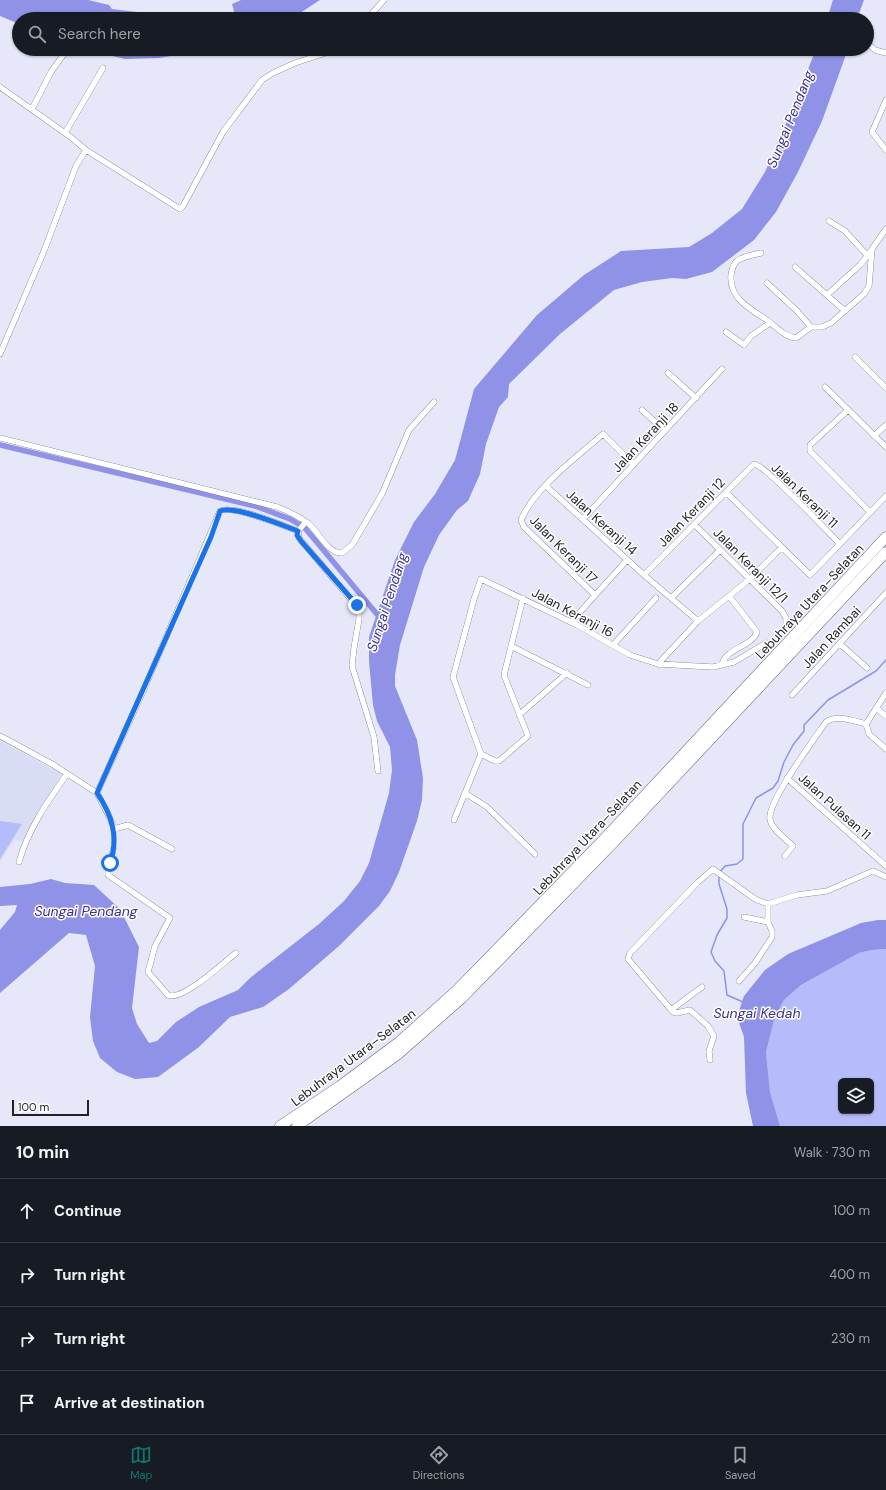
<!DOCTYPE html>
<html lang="en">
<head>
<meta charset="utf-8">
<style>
	body { margin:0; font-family:"DM Sans",sans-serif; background:#20242c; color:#f1f3f6 }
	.controls { position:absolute; right:12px; bottom:12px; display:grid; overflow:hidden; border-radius:6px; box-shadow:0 1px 3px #0004 }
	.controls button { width:36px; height:36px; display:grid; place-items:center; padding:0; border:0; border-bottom:1px solid #363941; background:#171b24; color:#f1f3f6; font:20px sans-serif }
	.scale { position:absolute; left:12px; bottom:10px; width:77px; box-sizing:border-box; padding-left:4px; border:2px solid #212128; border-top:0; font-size:11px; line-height:14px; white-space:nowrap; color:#212128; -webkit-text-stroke:3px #fff; paint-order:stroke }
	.stop { position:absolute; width:12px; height:12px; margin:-9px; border:3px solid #1a73e8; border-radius:50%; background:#fff }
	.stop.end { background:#1a73e8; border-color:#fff; box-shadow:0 1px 4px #0008 }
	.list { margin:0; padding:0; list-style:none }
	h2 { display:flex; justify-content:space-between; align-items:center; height:52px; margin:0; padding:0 16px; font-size:17px }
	h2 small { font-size:13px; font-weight:400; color:#9ea1a6 }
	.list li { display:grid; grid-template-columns:26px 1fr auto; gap:12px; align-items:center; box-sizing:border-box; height:64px; padding:0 16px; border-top:1px solid #363941 }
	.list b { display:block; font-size:15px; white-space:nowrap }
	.list em { font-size:13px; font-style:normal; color:#9ea1a6 }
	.icon { flex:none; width:22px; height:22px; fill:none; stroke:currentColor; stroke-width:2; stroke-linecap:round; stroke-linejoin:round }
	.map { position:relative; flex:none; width:886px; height:1126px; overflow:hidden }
	.search { position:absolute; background:#171b24; box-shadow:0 1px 3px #0004; left:12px; right:12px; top:12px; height:44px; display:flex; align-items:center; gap:10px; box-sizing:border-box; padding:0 14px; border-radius:22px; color:#9ea1a6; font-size:15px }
	.sheet { height:308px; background:#171b24 }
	nav { display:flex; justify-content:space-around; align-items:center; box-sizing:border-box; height:56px; border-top:1px solid #363941; background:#171b24; font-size:11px; color:#9ea1a6 }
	nav a { display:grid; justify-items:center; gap:2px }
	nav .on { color:#0f766e }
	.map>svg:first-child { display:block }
</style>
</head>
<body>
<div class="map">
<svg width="886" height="1126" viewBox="0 0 886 1126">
	<rect width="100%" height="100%" fill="#e6e8fa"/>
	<path fill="#d9dcf5" d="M 0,741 L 62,774 L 21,842 L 15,839 L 0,862 Z"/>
	<path fill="#b6bbfb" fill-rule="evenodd" d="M 0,821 L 22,824 L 0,859 Z
		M 886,949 L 886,1126 L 780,1126 L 770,1092 L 766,1052 L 775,1015 L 784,1000 L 801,985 L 859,953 L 872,950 ZM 841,1081 L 871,1081 L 871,1111 L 841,1111 Z"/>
	<path fill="#8f92e6" d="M 0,0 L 88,0 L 109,5 L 112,9 L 145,13 L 146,19 L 19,19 L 19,24 L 0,16 Z
		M 241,0 L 320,0 L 291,19 L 213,19 L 235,15 L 232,4 Z
		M 833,0 L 864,0 L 857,19 L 827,19 Z
		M 83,49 L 212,49 L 159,58 L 125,59 Z
		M 816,49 L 848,49 L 822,121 L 798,172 L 776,212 L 754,240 L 712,272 L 686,279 L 672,278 L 642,282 L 614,290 L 560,334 L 509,384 L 508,397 L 499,407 L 486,444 L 480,474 L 468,501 L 457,510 L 439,535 L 424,567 L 400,645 L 395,675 L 395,686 L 417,740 L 423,778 L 422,800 L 417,821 L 399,872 L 390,891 L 379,906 L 339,946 L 289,989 L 263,1007 L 230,1017 L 199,1047 L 158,1077 L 135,1079 L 117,1072 L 100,1058 L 93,1041 L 90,1017 L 95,966 L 86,935 L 69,933 L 0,993 L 0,930 L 15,912 L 17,905 L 0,906 L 0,887 L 30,884 L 51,879 L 65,883 L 94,885 L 120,909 L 139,947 L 132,1008 L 137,1024 L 149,1043 L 157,1041 L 176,1022 L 199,1007 L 238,990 L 250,978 L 319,924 L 344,901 L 360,881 L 369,863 L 389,793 L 392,770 L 390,747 L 377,721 L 373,705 L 369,661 L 369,637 L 395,560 L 414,522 L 435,494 L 455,460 L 474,389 L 537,315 L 584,275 L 621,251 L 689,247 L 712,233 L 742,209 L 765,172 L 794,105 Z
		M 878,920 L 886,920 L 886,949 L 872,950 L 859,953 L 801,985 L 784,1000 L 775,1016 L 766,1052 L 770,1092 L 780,1126 L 753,1126 L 746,1093 L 744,1037 L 737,1017 L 744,996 L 765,970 L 788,954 L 861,923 Z"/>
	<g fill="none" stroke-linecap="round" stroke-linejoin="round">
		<path stroke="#8f92e6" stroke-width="1.5" d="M 720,872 L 725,866 L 737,864 L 743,859 L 743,824 L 756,798 L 773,788 L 778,781 L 784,762 L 793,745 L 804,731 L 804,725 L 828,700 L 876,671 L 886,660
			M 719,876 L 719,884 L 727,909 L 727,918 L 717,935 L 711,952 L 715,961 L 724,971 L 727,995 L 743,1002"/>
		<path stroke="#8f92e6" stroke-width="5.5" d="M 0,445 L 255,506 L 290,519 L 305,528 L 381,619"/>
		<defs>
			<path id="minor" d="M 367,19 L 384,0
				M 867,43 L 875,50 L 886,53
				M 0,87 L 72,138 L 86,150 L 76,166 L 44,251 L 0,354
				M 886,100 L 872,132 L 886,150
				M 32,109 L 51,72 L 64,54
				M 65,133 L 103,68
				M 86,150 L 180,209 L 183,206 L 223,132 L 262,80 L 273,73 L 295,63 L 338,49
				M 829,221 L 845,231 L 867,255
				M 761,253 C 753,255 743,256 737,261 C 733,264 732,269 731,275 C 729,298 750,309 767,320 C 776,327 785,337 796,338 L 811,327 L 822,327 L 831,323 L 864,294 L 869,286 L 872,249 L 886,229
				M 795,267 L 845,311
				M 767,283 L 797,311 L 811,327
				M 827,295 L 860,265 L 871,251
				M 726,332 L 744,345 L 751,336 L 770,323
				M 855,357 L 886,388
				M 668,373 L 696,398
				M 825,387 L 886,447
				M 642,410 L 665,431
				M 848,410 L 810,445 L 810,451 L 870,512
				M 874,436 L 886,425
				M 0,438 L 277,507 C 288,511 298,516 308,523 C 318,531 328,554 342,553 L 352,545 L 382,494 L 409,430 L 434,402
				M 546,486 L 644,575 L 698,621
				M 726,492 L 810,575 L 886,496
				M 583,519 L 722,369
				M 306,522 L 298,531 L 299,538 L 359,609 L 359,619 L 354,648 L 352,666 L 374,737 L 378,771
				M 695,525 L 782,611 L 786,618 L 786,625
				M 644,575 L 754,464 C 765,465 828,532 840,544
				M 595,595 L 524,527 L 521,520 C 535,487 576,458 603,434 L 633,464
				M 671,598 L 720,550
				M 571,622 L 627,560
				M 840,644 L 867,668
				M 613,645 L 656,598
				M 511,646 L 588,685
				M 658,664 L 698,621 L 750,579 L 781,548
				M 722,665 C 725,648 752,647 757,632 L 729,596
				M 886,693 L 866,724 L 869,734 L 886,749
				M 792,695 L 886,593
				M 876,708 L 886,716
				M 519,715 L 567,673
				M 0,736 L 52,764 L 97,793 L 110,818 L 114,829 L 114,847 L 108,869 L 108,875 L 170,918 L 155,946 L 148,972 L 168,995 C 182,1002 224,962 236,953
				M 481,754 L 453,677 L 474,599 L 481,579 L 577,625 L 630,655 L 658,664 L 713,667 L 734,662 L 766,643
				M 481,754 L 495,761 L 499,761 L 528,736 L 504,675 L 523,598
				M 787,778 L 886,866
				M 97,793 L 144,689 L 220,511 C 232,504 284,526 298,531
				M 465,793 L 487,807 L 535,854
				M 454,820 L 481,754
				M 114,829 L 128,825 L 172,849
				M 785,856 L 793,846 C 786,839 771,829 770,819 C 767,802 815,738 826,722 C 838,714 854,721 866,724
				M 19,862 C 28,829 48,801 67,774
				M 744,917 L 768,922
				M 739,981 L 755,963 L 772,937 L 772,931 L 768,922 L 768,904
				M 671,1010 L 702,987
				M 710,1060 L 709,1051 L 714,1036 L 708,1026 L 690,1010 L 677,1013 L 673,1012 L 628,959 L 630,953 L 698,882 L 713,869 L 755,899 L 768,904 L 797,895 L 827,891 L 873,871 L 886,877"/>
			<path id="motorway" d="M 280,1126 L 340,1086 L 399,1042 L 457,990 L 604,839 L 886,537
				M 297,1126 L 397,1055 L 462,998 L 616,840 L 886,552"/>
		</defs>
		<use href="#minor" stroke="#5e606f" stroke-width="6"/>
		<use href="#motorway" stroke="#5e606f" stroke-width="11"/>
		<use href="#minor" stroke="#fff" stroke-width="5.5"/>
		<use href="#motorway" stroke="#fff" stroke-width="10"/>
	</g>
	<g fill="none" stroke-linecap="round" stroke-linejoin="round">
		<path stroke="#1a73e8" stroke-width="5" d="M 110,863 C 119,837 112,815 97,793 L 211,537 L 220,511 C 232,504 284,526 298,531 L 297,535 L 301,541 L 357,605"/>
	</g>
	<g text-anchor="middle" stroke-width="3" stroke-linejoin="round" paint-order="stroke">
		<g font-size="13" fill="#212128" stroke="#fff">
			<text transform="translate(645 437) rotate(-47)" y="5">Jalan Keranji 18</text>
			<text transform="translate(805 495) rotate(44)" y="5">Jalan Keranji 11</text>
			<text transform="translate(691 512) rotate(-46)" y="5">Jalan Keranji 12</text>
			<text transform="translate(602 522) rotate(42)" y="5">Jalan Keranji 14</text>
			<text transform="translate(564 549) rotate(45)" y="5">Jalan Keranji 17</text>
			<text transform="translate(751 565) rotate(45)" y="5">Jalan Keranji 12/1</text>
			<text transform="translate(809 601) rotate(-47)" y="5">Lebuhraya Utara–Selatan</text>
			<text transform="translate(573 612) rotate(28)" y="5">Jalan Keranji 16</text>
			<text transform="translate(831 637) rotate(-47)" y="5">Jalan Rambai</text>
			<text transform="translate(835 806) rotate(42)" y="5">Jalan Pulasan 11</text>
			<text transform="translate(587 837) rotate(-47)" y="5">Lebuhraya Utara–Selatan</text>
			<text transform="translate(353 1057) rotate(-37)" y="5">Lebuhraya Utara–Selatan</text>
		</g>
		<g font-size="14" font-style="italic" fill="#392f8f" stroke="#fff">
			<text transform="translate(790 119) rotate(-68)" y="5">Sungai Pendang</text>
			<text transform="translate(387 602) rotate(-72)" y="5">Sungai Pendang</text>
			<text x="86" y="916">Sungai Pendang</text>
			<text x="757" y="1018">Sungai Kedah</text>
		</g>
	</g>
</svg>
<div class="controls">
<button><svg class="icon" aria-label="layers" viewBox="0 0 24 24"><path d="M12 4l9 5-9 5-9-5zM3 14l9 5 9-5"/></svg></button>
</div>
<div class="scale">100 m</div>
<div class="stop" style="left:110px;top:863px"></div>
<div class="stop end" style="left:357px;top:605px"></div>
<div class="search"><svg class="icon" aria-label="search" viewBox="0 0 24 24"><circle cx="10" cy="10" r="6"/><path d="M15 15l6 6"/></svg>Search here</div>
</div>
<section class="sheet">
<h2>10 min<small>Walk · 730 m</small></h2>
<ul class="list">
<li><svg class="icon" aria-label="ahead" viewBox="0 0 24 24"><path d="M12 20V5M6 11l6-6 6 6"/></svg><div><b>Continue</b></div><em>100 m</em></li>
<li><svg class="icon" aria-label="right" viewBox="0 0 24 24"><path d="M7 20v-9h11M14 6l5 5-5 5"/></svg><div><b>Turn right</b></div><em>400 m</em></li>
<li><svg class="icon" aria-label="right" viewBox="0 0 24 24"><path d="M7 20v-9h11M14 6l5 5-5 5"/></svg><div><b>Turn right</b></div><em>230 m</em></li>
<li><svg class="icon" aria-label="arrive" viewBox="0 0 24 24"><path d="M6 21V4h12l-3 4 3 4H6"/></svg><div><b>Arrive at destination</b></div></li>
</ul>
</section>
<nav>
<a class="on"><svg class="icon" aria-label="map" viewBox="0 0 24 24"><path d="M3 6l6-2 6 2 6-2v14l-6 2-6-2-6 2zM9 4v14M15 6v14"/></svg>Map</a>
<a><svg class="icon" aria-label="directions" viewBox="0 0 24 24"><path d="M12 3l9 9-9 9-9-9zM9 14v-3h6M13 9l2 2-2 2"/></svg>Directions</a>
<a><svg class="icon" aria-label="saved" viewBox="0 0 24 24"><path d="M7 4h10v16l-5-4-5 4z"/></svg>Saved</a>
</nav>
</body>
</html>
